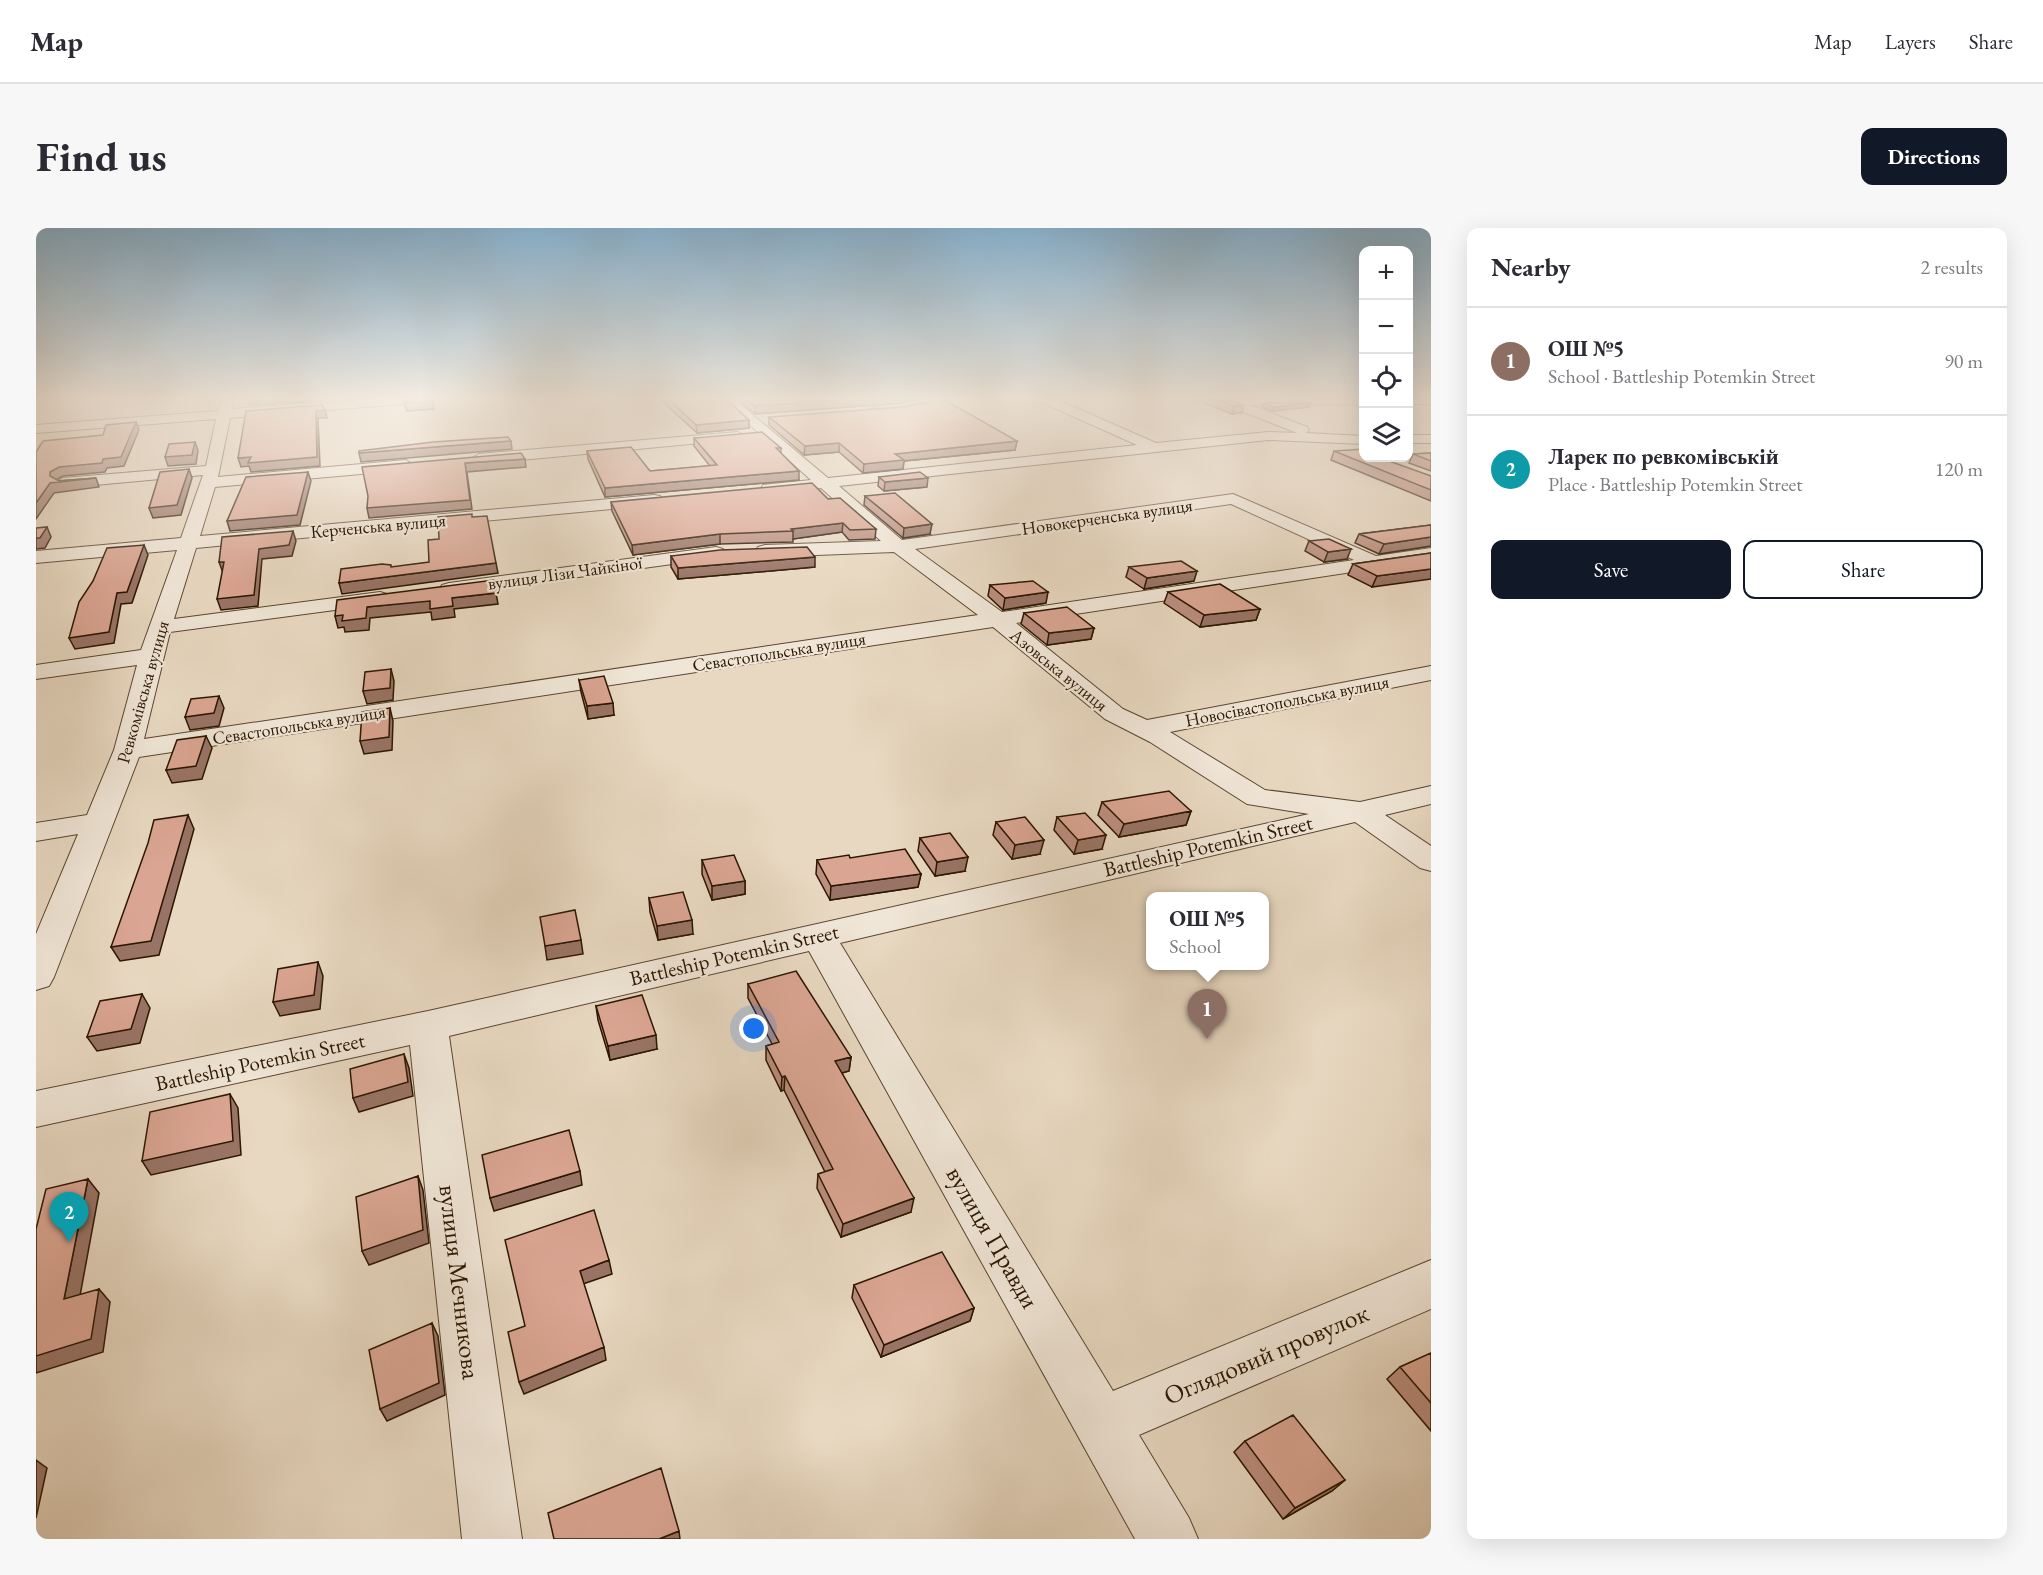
<!DOCTYPE html>
<html lang="en">
<head>
<meta charset="utf-8">
<style>
	body { margin:0; font-family:"EB Garamond",serif; background:#f7f7f7; color:#2b2b33 }
	.controls { position:absolute; right:18px; top:18px; display:grid; overflow:hidden; border-radius:12px; box-shadow:0 6px 24px #0002 }
	.controls button { width:54px; height:54px; display:grid; place-items:center; padding:0; border:0; border-bottom:2px solid #e1e1e2; background:#fff; color:#2b2b33; font:30px sans-serif }
	.you { position:absolute; left:718px; top:801px; width:21px; height:21px; margin:-15px; border:4px solid #fff; border-radius:50%; background:#1a73e8; box-shadow:0 0 0 9px #1a73e833 }
	.badge { display:grid; place-items:center; width:39px; height:39px; border-radius:50%; background:#111827; color:#fff; font-size:20px; font-weight:700 }
	.pin { position:absolute; translate:-50% -50px; filter:drop-shadow(0 2px 3px #0008) }
	.pin::after { content:''; position:absolute; top:32px; width:21px; height:18px; background:inherit; clip-path:polygon(0 0,100% 0,50% 100%) }
	.popup { position:absolute; left:1110px; top:664px; width:123px; height:78px; box-sizing:border-box; display:grid; place-content:center; border-radius:12px; background:#fff; filter:drop-shadow(0 2px 4px #0005); font-size:20px; white-space:nowrap; color:#7c7c81 }
	.popup b { font-size:22px; color:#2b2b33 }
	.popup::after { content:''; position:absolute; left:50%; top:100%; margin-left:-12px; border:12px solid transparent; border-top-color:#fff }
	.list { margin:0; padding:0; list-style:none }
	h2 { display:flex; justify-content:space-between; align-items:center; height:78px; margin:0; padding:0 24px; font-size:26px }
	h2 small { font-size:20px; font-weight:400; color:#7c7c81 }
	.list li { display:grid; grid-template-columns:39px 1fr auto; gap:18px; align-items:center; box-sizing:border-box; height:108px; padding:0 24px; border-top:2px solid #e1e1e2 }
	.list b { display:block; font-size:22px; white-space:nowrap }
	.list p { margin:0; font-size:20px; white-space:nowrap; color:#7c7c81 }
	.list em { font-size:20px; font-style:normal; color:#7c7c81 }
	.actions { display:flex; gap:12px; padding:18px 24px }
	.actions a { flex:1; padding:14px 0; border:2px solid #111827; border-radius:12px; text-align:center; font-size:21px; color:#111827 }
	.actions .main { background:#111827; color:#fff }
	.icon { flex:none; width:33px; height:33px; fill:none; stroke:currentColor; stroke-width:2; stroke-linecap:round; stroke-linejoin:round }
	.map { position:relative; flex:none; width:1395px; height:1311px; overflow:hidden; border-radius:12px }
	header { display:flex; align-items:center; gap:36px; box-sizing:border-box; height:84px; padding:0 30px; background:#fff; border-bottom:2px solid #e1e1e2 }
	header strong { font-size:28px }
	nav { display:flex; gap:33px; margin-inline-start:auto; font-size:21px }
	.intro { display:flex; align-items:center; justify-content:space-between; box-sizing:border-box; height:144px; padding:0 36px }
	h1 { margin:0; font-size:42px }
	.button { padding:15px 27px; border-radius:12px; background:#111827; color:#fff; font-size:21px; font-weight:700 }
	main { display:flex; gap:36px; padding:0 36px }
	aside { flex:1; background:#fff; border-radius:12px; box-shadow:0 6px 24px #0002 }
	.map>svg:first-child { display:block }
</style>
</head>
<body>
<header>
<strong>Map</strong>
<nav><a>Map</a><a>Layers</a><a>Share</a></nav>
</header>
<div class="intro"><h1>Find us</h1><a class="button">Directions</a></div>
<main>
<div class="map">
<svg width="1395" height="1311" viewBox="0 0 1395 1311">
	<rect width="100%" height="100%" fill="#e8d8c1"/>
	<filter id="stains"><feTurbulence type="fractalNoise" baseFrequency=".00333" numOctaves="4"/><feColorMatrix values="0 0 0 0 .2 0 0 0 0 .09 0 0 0 0 .02 0 0 0 .5 -.17"/></filter>
	<radialGradient id="worn" r=".72"><stop offset=".6" stop-color="#630" stop-opacity="0"/><stop offset="1" stop-color="#630" stop-opacity=".3"/></radialGradient>
	<g fill="none" stroke-linecap="round" stroke-linejoin="round">
		<defs>
			<path id="minor" d="M 185,172 L 197,172 L 196,181 L 320,172 L 372,172 L 366,176 L 194,190 L 182,249 L 370,232 L 378,237 L 370,242 L 179,259 L 164,308 L 618,267 L 624,268 L 626,272 L 624,276 L 618,277 L 160,320 L 138,391 L 344,364 L 351,366 L 355,370 L 351,374 L 344,376 L 134,404 L 108,511 L 942,387 L 858,324 L 729,329 L 722,327 L 719,323 L 722,319 L 729,317 L 845,313 L 785,260 L 733,266 L 727,265 L 725,261 L 727,257 L 775,252 L 686,172 L 699,172 L 792,250 L 1101,217 L 1007,175 L 1006,172 L 1022,172 L 1120,215 L 1232,204 L 1261,205 L 1185,175 L 1184,172 L 1328,172 L 1328,176 L 1214,177 L 1271,199 L 1273,202 L 1270,205 L 1328,208 L 1328,216 L 1232,212 L 803,258 L 866,312 L 1197,266 L 1340,328 L 1395,320 L 1395,332 L 980,395 L 1087,481 L 1111,492 L 1395,438 L 1395,452 L 1134,504 L 1229,562 L 1324,574 L 1395,558 L 1395,576 L 1349,587 L 1395,618 L 1395,643 L 1384,640 L 1319,594 L 804,715 L 1077,1163 L 1395,1032 L 1395,1081 L 1103,1207 L 1153,1290 L 1162,1311 L 1099,1311 L 773,723 L 413,808 L 486,1311 L 426,1311 L 374,817 L 0,899 L 0,863 L 392,783 L 1273,586 L 1211,576 L 1114,514 L 1069,491 L 957,399 L 103,529 L 18,749 L 13,758 L 0,762 L 0,706 L 42,606 L 0,613 L 0,595 L 51,587 L 78,522 L 101,437 L 0,451 L 0,437 L 105,422 L 141,322 L 0,335 L 0,323 L 145,310 L 167,247 L 27,260 L 19,255 L 27,250 L 170,238 L 180,191 L 0,205 L 0,197 L 182,183 ZM 1195,276 L 1318,332 L 966,384 L 879,321 Z
				M 888,172 L 910,172 L 909,175 C 893,179 846,193 834,182 C 840,177 877,174 888,172 Z
				M 1372,172 L 1395,172 L 1395,176 L 1372,176 Z
				M 702,204 L 709,208 L 707,211 L 443,236 L 435,231 L 443,226 Z
				M 1372,207 L 1395,207 L 1395,215 L 1372,215 Z
				M 680,319 L 687,321 L 690,325 L 687,329 L 413,367 L 406,365 L 403,361 L 406,357 L 413,355 Z"/>
		</defs>
		<use href="#minor" stroke="#5a4630" stroke-width="2"/>
		<use href="#minor" fill="#f0e6d7" fill-rule="evenodd"/>
	</g>
	<path fill="#bb8e7e" stroke="#2b1600" stroke-width="1.5" d="M 367,172 L 396,172 L 398,181 L 371,183 L 368,177 Z
		M 625,172 L 691,172 L 713,192 L 713,200 L 661,205 Z
		M 702,172 L 879,172 L 865,175 L 719,186 Z
		M 1156,172 L 1192,172 L 1205,185 L 1196,186 L 1166,174 Z
		M 1227,175 L 1275,175 L 1273,179 L 1236,183 L 1226,179 Z
		M 733,189 L 981,213 L 979,222 L 868,233 L 867,241 L 827,245 L 803,224 L 768,227 L 733,197 Z
		M 658,210 L 745,220 L 745,225 L 763,252 L 569,269 L 552,231 L 551,223 L 614,243 L 674,238 L 658,218 Z
		M 1298,223 L 1328,230 L 1395,248 L 1395,273 L 1295,232 Z
		M 1395,225 L 1395,243 L 1373,235 L 1377,226 Z
		M 843,249 L 891,259 L 848,263 L 842,258 Z
		M 829,268 L 894,306 L 867,310 L 828,277 Z
		M 792,271 L 840,301 L 839,311 L 813,312 L 806,304 L 757,311 L 757,314 L 684,316 L 597,327 L 576,283 L 575,274 Z
		M 1395,297 L 1395,318 L 1343,326 L 1319,315 L 1323,306 Z
		M 1273,313 L 1311,331 L 1288,334 L 1269,323 Z
		M 1395,325 L 1336,359 L 1312,347 L 1317,336 Z
		M 635,328 L 779,339 L 642,351 L 635,339 Z
		M 1093,339 L 1158,353 L 1108,361 L 1090,349 Z
		M 954,357 L 1010,375 L 967,382 L 952,368 Z
		M 1132,364 L 1224,381 L 1220,392 L 1164,399 L 1128,375 Z
		M 988,385 L 1058,400 L 1055,411 L 1011,417 L 985,396 Z
		M 543,452 L 578,487 L 552,491 L 545,464 Z
		M 1066,574 L 1155,583 L 1150,597 L 1083,609 L 1062,587 Z
		M 1021,589 L 1066,621 L 1038,626 L 1018,602 Z
		M 960,594 L 1004,626 L 976,631 L 957,607 Z
		M 884,610 L 929,643 L 899,648 L 882,623 Z
		M 814,630 L 885,646 L 882,659 L 794,672 L 780,646 L 781,632 Z
		M 666,632 L 709,653 L 709,666 L 676,672 L 666,646 Z
		M 613,670 L 657,706 L 622,712 L 614,684 Z
		M 712,756 L 815,829 L 813,843 L 806,845 L 875,984 L 805,1009 L 781,960 L 782,946 L 789,944 L 748,862 L 745,863 L 730,832 L 730,818 L 736,816 L 712,770 Z
		M 560,778 L 621,821 L 574,832 L 562,792 Z
		M 818,1057 L 938,1080 L 934,1093 L 845,1129 L 816,1070 Z
		M 1395,1125 L 1395,1203 L 1351,1151 L 1364,1139 Z
		M 1209,1213 L 1309,1252 L 1296,1263 L 1247,1291 L 1198,1224 Z"/>
	<path fill="#997466" stroke="#2b1600" stroke-width="1.5" d="M 212,172 L 281,172 L 282,173 L 214,177 Z
		M 803,172 L 879,172 L 865,175 L 719,186 L 719,178 Z
		M 397,173 L 398,181 L 371,183 L 370,175 Z
		M 1275,175 L 1273,179 L 1236,183 L 1237,179 Z
		M 1198,178 L 1208,178 L 1205,185 L 1196,186 Z
		M 289,182 L 291,190 L 282,190 L 284,238 L 215,244 L 213,238 L 205,239 L 202,230 L 215,229 L 280,183 Z
		M 713,192 L 713,200 L 661,205 L 660,197 Z
		M 100,194 L 103,202 L 88,238 L 71,240 L 69,244 L 27,248 L 18,253 L 60,250 L 63,259 L 18,265 L 0,291 L 0,275 L 14,255 L 14,244 L 23,239 L 67,231 Z
		M 475,213 L 476,221 L 325,234 L 323,225 Z
		M 981,213 L 979,222 L 868,233 L 867,241 L 827,245 L 828,236 L 859,226 Z
		M 159,214 L 162,222 L 160,236 L 132,238 L 129,229 Z
		M 803,215 L 803,224 L 768,227 L 769,218 Z
		M 489,231 L 490,239 L 431,244 L 436,281 L 333,290 L 331,280 L 429,235 Z
		M 153,241 L 156,250 L 145,287 L 117,290 L 113,280 Z
		M 763,243 L 763,252 L 569,269 L 569,260 Z
		M 272,244 L 275,253 L 264,297 L 194,303 L 191,293 Z
		M 892,250 L 891,259 L 848,263 L 849,254 Z
		M 807,295 L 806,304 L 757,311 L 757,303 L 755,301 Z
		M 896,296 L 894,306 L 867,310 L 868,300 Z
		M 11,299 L 15,309 L 9,320 L 0,321 L 0,310 Z
		M 257,303 L 260,313 L 256,328 L 226,331 L 222,378 L 185,382 L 181,371 L 223,321 Z
		M 684,306 L 684,316 L 597,327 L 596,317 Z
		M 1395,309 L 1395,318 L 1343,326 L 1348,316 Z
		M 108,317 L 112,327 L 96,375 L 85,376 L 78,415 L 39,421 L 33,410 L 81,365 Z
		M 1315,321 L 1311,331 L 1288,334 L 1292,324 Z
		M 779,329 L 779,339 L 642,351 L 642,340 Z
		M 183,334 L 188,334 L 187,345 Z
		M 460,335 L 462,345 L 306,366 L 303,355 Z
		M 1395,341 L 1395,351 L 1336,359 L 1341,348 Z
		M 1161,343 L 1158,353 L 1108,361 L 1111,350 Z
		M 1012,364 L 1010,375 L 967,382 L 969,370 Z
		M 460,365 L 462,376 L 418,381 L 419,389 L 396,392 L 395,384 L 334,390 L 333,402 L 309,404 L 308,399 L 302,400 L 299,388 L 331,379 Z
		M 1224,381 L 1220,392 L 1164,399 L 1168,387 Z
		M 1058,400 L 1055,411 L 1011,417 L 1013,405 Z
		M 355,441 L 358,453 L 357,472 L 331,476 L 327,463 Z
		M 183,468 L 188,480 L 183,498 L 154,502 L 149,489 Z
		M 577,475 L 578,487 L 552,491 L 551,478 Z
		M 354,480 L 357,493 L 356,522 L 328,526 L 324,513 Z
		M 170,508 L 176,520 L 166,551 L 136,555 L 130,542 Z
		M 1155,583 L 1150,597 L 1083,609 L 1088,596 Z
		M 152,587 L 158,601 L 123,727 L 84,733 L 75,719 Z
		M 1070,607 L 1066,621 L 1038,626 L 1042,612 Z
		M 1008,612 L 1004,626 L 976,631 L 979,617 Z
		M 932,629 L 929,643 L 899,648 L 901,634 Z
		M 885,646 L 882,659 L 794,672 L 795,658 Z
		M 709,653 L 709,666 L 676,672 L 676,658 Z
		M 656,692 L 657,706 L 622,712 L 621,698 Z
		M 545,712 L 547,726 L 511,732 L 509,718 Z
		M 282,734 L 287,748 L 284,781 L 244,788 L 237,774 Z
		M 106,766 L 114,780 L 104,815 L 61,823 L 51,809 Z
		M 620,807 L 621,821 L 574,832 L 572,818 Z
		M 368,826 L 373,840 L 377,868 L 323,884 L 317,870 Z
		M 815,829 L 813,843 L 798,847 L 799,833 Z
		M 749,848 L 748,862 L 745,863 L 746,849 Z
		M 194,866 L 202,880 L 205,927 L 115,947 L 106,933 Z
		M 544,943 L 546,957 L 458,983 L 454,970 Z
		M 382,948 L 387,962 L 393,1015 L 333,1037 L 326,1023 Z
		M 52,951 L 63,965 L 41,1084 L 28,1071 Z
		M 878,970 L 875,984 L 805,1009 L 807,996 Z
		M 573,1032 L 576,1046 L 547,1056 L 544,1043 Z
		M 63,1061 L 74,1074 L 67,1124 L 0,1145 L 0,1128 Z
		M 938,1080 L 934,1093 L 845,1129 L 848,1117 Z
		M 396,1095 L 402,1108 L 409,1167 L 351,1193 L 344,1181 Z
		M 568,1119 L 570,1132 L 488,1166 L 483,1154 Z
		M 0,1232 L 11,1240 L 0,1290 Z
		M 1309,1252 L 1296,1263 L 1247,1291 L 1259,1280 Z
		M 643,1303 L 644,1311 L 623,1311 Z"/>
	<path fill="#daa592" stroke="#2b1600" stroke-width="1.5" d="M 368,172 L 396,172 L 397,173 L 370,175 Z
		M 633,172 L 691,172 L 713,192 L 660,197 Z
		M 711,172 L 803,172 L 719,178 Z
		M 901,172 L 909,172 L 981,213 L 859,226 L 868,232 L 828,236 L 803,215 L 769,218 L 733,189 L 866,179 Z
		M 1181,172 L 1192,172 L 1208,178 L 1198,178 Z
		M 1227,175 L 1275,175 L 1237,179 Z
		M 286,177 L 289,182 L 280,183 L 281,229 L 212,235 L 215,229 L 202,230 L 210,183 Z
		M 100,194 L 85,229 L 67,231 L 66,235 L 23,239 L 14,244 L 14,248 L 23,253 L 60,250 L 14,255 L 0,275 L 0,224 L 7,213 L 67,207 L 70,197 Z
		M 726,204 L 745,220 L 740,220 L 763,243 L 569,260 L 551,223 L 595,219 L 614,243 L 681,237 L 658,210 Z
		M 472,209 L 475,213 L 323,225 L 323,223 L 397,214 Z
		M 159,214 L 156,227 L 129,229 L 133,216 Z
		M 1328,221 L 1328,230 L 1345,230 L 1395,248 L 1395,262 L 1298,223 Z
		M 485,225 L 489,231 L 429,235 L 434,272 L 331,280 L 332,268 L 326,239 Z
		M 1395,225 L 1395,233 L 1377,226 Z
		M 153,241 L 141,277 L 113,280 L 124,244 Z
		M 272,244 L 261,287 L 191,293 L 210,249 Z
		M 884,244 L 892,250 L 849,254 L 843,249 Z
		M 776,255 L 792,271 L 804,270 L 840,301 L 814,302 L 807,295 L 755,301 L 757,303 L 684,306 L 596,317 L 575,274 Z
		M 859,265 L 896,296 L 868,300 L 829,268 Z
		M 436,286 L 436,289 L 451,288 L 460,335 L 303,355 L 305,341 L 346,336 L 355,337 L 355,339 L 393,334 L 392,312 L 403,311 L 402,289 Z
		M 1395,297 L 1395,309 L 1348,316 L 1323,306 Z
		M 11,299 L 4,310 L 0,310 L 0,300 Z
		M 257,303 L 253,317 L 223,321 L 218,367 L 181,371 L 188,334 L 183,334 L 186,309 Z
		M 1293,311 L 1315,321 L 1292,324 L 1273,313 Z
		M 108,317 L 91,364 L 81,365 L 73,404 L 33,410 L 43,374 L 57,353 L 71,320 Z
		M 771,319 L 779,329 L 642,340 L 635,328 L 684,322 Z
		M 1395,325 L 1395,341 L 1341,348 L 1317,336 Z
		M 1145,333 L 1161,343 L 1111,350 L 1093,339 Z
		M 458,352 L 460,365 L 416,370 L 417,378 L 394,381 L 394,373 L 331,379 L 330,390 L 306,393 L 307,387 L 299,388 L 301,372 Z
		M 997,353 L 1012,364 L 969,370 L 954,357 Z
		M 1184,356 L 1224,381 L 1168,387 L 1132,364 Z
		M 1031,379 L 1058,400 L 1013,405 L 988,385 Z
		M 355,441 L 354,460 L 327,463 L 329,444 Z
		M 568,448 L 577,475 L 551,478 L 543,452 Z
		M 183,468 L 178,485 L 149,489 L 155,471 Z
		M 354,480 L 353,509 L 324,513 L 326,484 Z
		M 170,508 L 160,538 L 130,542 L 141,512 Z
		M 1133,563 L 1155,583 L 1088,596 L 1066,574 Z
		M 1049,585 L 1070,607 L 1042,612 L 1021,589 Z
		M 152,587 L 115,713 L 75,719 L 112,615 L 118,592 Z
		M 989,589 L 1008,612 L 979,617 L 960,594 Z
		M 914,605 L 932,629 L 901,634 L 884,610 Z
		M 869,621 L 885,646 L 795,658 L 781,632 L 813,627 L 814,630 Z
		M 698,627 L 709,653 L 676,658 L 666,632 Z
		M 647,664 L 656,692 L 621,698 L 613,670 Z
		M 539,682 L 545,712 L 509,718 L 504,689 Z
		M 282,734 L 278,767 L 237,774 L 242,741 Z
		M 760,743 L 815,829 L 799,833 L 878,970 L 807,996 L 782,946 L 797,941 L 749,848 L 746,849 L 730,818 L 743,814 L 712,756 Z
		M 106,766 L 95,801 L 51,809 L 64,773 Z
		M 606,767 L 620,807 L 572,818 L 560,778 Z
		M 368,826 L 372,854 L 317,870 L 314,841 Z
		M 194,866 L 197,913 L 106,933 L 114,884 Z
		M 533,902 L 544,943 L 454,970 L 446,927 Z
		M 382,948 L 387,1002 L 326,1023 L 320,969 Z
		M 52,951 L 28,1071 L 63,1061 L 55,1111 L 0,1128 L 0,1001 L 10,961 Z
		M 558,982 L 573,1032 L 544,1043 L 568,1119 L 483,1154 L 472,1104 L 489,1098 L 469,1012 Z
		M 906,1024 L 938,1080 L 848,1117 L 818,1057 Z
		M 396,1095 L 403,1155 L 344,1181 L 333,1122 Z
		M 1395,1125 L 1395,1175 L 1364,1139 Z
		M 1257,1187 L 1309,1252 L 1259,1280 L 1209,1213 Z
		M 625,1240 L 643,1303 L 623,1311 L 518,1311 L 512,1285 Z"/>
	<linearGradient id="sky" x2="0" y2="1"><stop stop-color="#88b6d6"/><stop offset="0.48" stop-color="#f5ede3"/><stop offset="1" stop-color="#f5ede3" stop-opacity="0"/></linearGradient>
	<rect width="1395" height="355" fill="url(#sky)"/>
	<g text-anchor="middle" stroke-width="4.5" stroke-linejoin="round" paint-order="stroke">
		<g font-size="18" fill="#2b1600" stroke="#f0e6d7">
			<text transform="translate(1071 289) rotate(-8)" y="6">Новокерченська вулиця</text>
			<text transform="translate(342 298) rotate(-5)" y="6">Керченська вулиця</text>
			<text transform="translate(529 345) rotate(-8)" y="6">вулиця Лізи Чайкіної</text>
			<text transform="translate(743 424) rotate(-9)" y="6">Севастопольська вулиця</text>
			<text transform="translate(1023 442) rotate(39)" y="6">Азовська вулиця</text>
			<text transform="translate(107 464) rotate(-74)" y="6">Ревкомівська вулиця</text>
			<text transform="translate(1251 473) rotate(-11)" y="6">Новосівастопольська вулиця</text>
			<text transform="translate(263 497) rotate(-9)" y="6">Севастопольська вулиця</text>
		</g>
		<g font-size="21" fill="#2b1600" stroke="#f0e6d7">
			<text transform="translate(1172 618) rotate(-13)" y="7">Battleship Potemkin Street</text>
			<text transform="translate(698 727) rotate(-13)" y="7">Battleship Potemkin Street</text>
			<text transform="translate(224 834) rotate(-12)" y="7">Battleship Potemkin Street</text>
		</g>
		<g font-size="26" fill="#2b1600" stroke="#f0e6d7">
			<text transform="translate(957 1009) rotate(60)" y="9">вулиця Правди</text>
			<text transform="translate(424 1054) rotate(83)" y="9">вулиця Мечникова</text>
			<text transform="translate(1230 1126) rotate(-23)" y="9">Оглядовий провулок</text>
		</g>
	</g>
	<rect width="100%" height="100%" filter="url(#stains)"/>
	<rect width="100%" height="100%" fill="url(#worn)"/>
</svg>
<div class="controls">
<button>+</button>
<button>−</button>
<button><svg class="icon" aria-label="locate" viewBox="0 0 24 24"><circle cx="12" cy="12" r="6"/><path d="M12 2v4M12 18v4M2 12h4M18 12h4"/></svg></button>
<button><svg class="icon" aria-label="layers" viewBox="0 0 24 24"><path d="M12 4l9 5-9 5-9-5zM3 14l9 5 9-5"/></svg></button>
</div>
<div class="you"></div>
<div class="pin badge" style="left:1171px;top:811px;background:#8d6e63">1</div>
<div class="popup"><b>ОШ №5</b>School</div>
<div class="pin badge" style="left:33px;top:1014px;background:#0f9aa8">2</div>
</div>
<aside>
<h2>Nearby<small>2 results</small></h2>
<ul class="list">
<li><span class="badge" style="background:#8d6e63">1</span><div><b>ОШ №5</b><p>School · Battleship Potemkin Street</p></div><em>90 m</em></li>
<li><span class="badge" style="background:#0f9aa8">2</span><div><b>Ларек по ревкомівській</b><p>Place · Battleship Potemkin Street</p></div><em>120 m</em></li>
</ul>
<div class="actions"><a class="main">Save</a><a>Share</a></div>
</aside>
</main>
</body>
</html>
